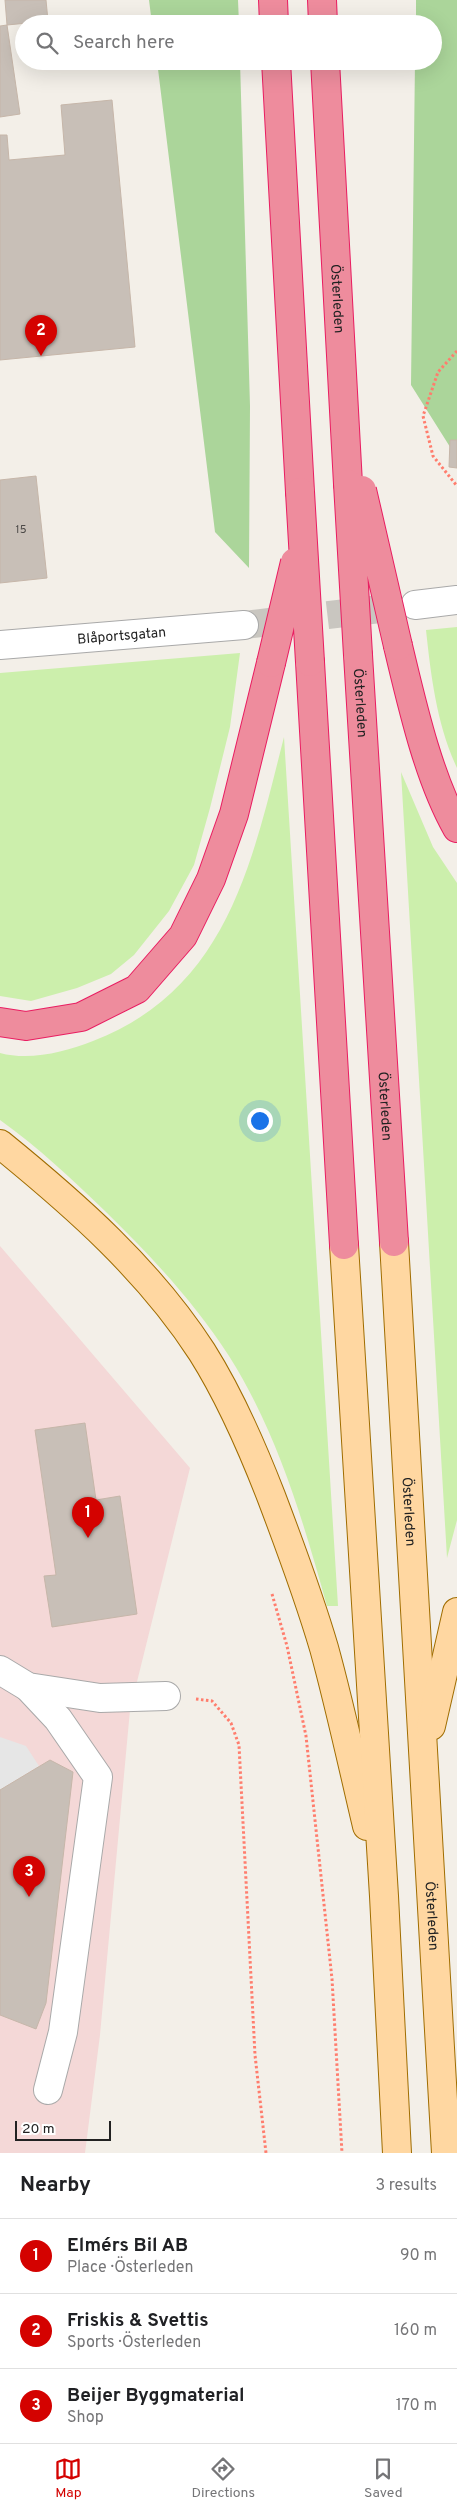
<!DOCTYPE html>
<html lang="en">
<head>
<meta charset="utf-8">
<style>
	body { margin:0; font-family:Overpass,sans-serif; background:#f2f2f2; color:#202124 }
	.scale { position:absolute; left:15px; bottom:12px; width:96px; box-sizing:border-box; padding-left:5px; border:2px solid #222; border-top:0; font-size:14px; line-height:18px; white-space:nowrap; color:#222; -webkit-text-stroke:4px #fff; paint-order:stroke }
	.you { position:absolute; left:259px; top:1120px; width:18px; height:18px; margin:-12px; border:4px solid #fff; border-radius:50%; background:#1a73e8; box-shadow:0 0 0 8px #1a73e833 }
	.badge { display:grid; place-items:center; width:32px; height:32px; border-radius:50%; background:#d40200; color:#fff; font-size:16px; font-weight:700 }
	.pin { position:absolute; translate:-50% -41px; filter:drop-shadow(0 1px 2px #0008) }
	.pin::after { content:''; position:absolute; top:26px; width:18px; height:15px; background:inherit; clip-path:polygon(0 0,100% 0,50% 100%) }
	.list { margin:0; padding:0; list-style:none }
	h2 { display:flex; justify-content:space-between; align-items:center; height:65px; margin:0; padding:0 20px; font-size:21px }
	h2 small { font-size:16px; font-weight:400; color:#757577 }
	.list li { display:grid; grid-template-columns:32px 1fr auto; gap:15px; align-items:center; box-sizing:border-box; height:75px; padding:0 20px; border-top:1px solid #e0e0e0 }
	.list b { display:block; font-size:19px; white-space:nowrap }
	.list p { margin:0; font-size:16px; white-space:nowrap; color:#757577 }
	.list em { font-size:16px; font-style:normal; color:#757577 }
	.icon { flex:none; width:28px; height:28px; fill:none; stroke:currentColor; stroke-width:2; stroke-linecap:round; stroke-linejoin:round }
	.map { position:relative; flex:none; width:457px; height:2153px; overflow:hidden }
	.search { position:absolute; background:#fff; box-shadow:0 5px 20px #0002; left:15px; right:15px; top:15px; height:55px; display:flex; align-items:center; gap:12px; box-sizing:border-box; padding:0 18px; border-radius:28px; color:#757577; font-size:19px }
	.sheet { height:290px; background:#fff }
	nav { display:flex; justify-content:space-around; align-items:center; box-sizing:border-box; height:70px; border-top:1px solid #e0e0e0; background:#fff; font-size:14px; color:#757577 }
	nav a { display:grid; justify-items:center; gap:2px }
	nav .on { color:#d40200 }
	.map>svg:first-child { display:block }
</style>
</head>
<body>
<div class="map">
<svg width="457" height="2153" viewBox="0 0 457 2153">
	<rect width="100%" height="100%" fill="#f3efe8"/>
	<path fill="#f4d8d7" d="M 0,1246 L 190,1468 L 130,1710 L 100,2035 L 85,2153 L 0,2153 Z"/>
	<path fill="#ccefac" d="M 457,627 L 457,768 C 437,725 431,677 426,630 Z
		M 240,653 L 230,727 L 210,808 L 194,865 L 169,911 L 134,955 L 111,974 L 77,988 L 31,1001 L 0,996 L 0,673 Z
		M 284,737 L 338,1606 L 327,1606 C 303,1520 277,1432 229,1356 C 194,1302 151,1256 106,1212 C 73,1180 38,1147 0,1120 L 0,1053 C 30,1061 65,1052 93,1041 C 228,989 252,862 284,737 Z
		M 401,772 L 433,847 L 457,883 L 457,1520 L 447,1558 Z"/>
	<path fill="#abd59a" d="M 149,0 L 238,0 L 239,24 L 152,24 Z
		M 416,0 L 457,0 L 457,458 L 411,385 L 415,61 L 433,61 L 433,24 L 416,24 Z
		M 157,61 L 240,61 L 250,406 L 249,568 L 215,532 Z"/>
	<path fill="#e6e6e6" d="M 0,1737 L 26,1746 L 39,1766 L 0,1790 Z"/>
	<path fill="#c8bfb7" stroke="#c6b6a9" d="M 5,0 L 46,0 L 48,21 L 7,25 Z
		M 7,25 L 20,114 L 0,117 L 0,26 Z
		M 112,100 L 135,347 L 0,360 L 0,135 L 7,135 L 9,160 L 65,155 L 61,105 Z
		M 450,440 L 457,440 L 457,468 L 449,467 Z
		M 36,476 L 47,578 L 0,583 L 0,480 Z
		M 85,1423 L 96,1500 L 120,1496 L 137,1614 L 52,1627 L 44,1576 L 56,1575 L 35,1430 Z
		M 50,1760 L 73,1772 L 46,2003 L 36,2029 L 0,2015 L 0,1790 Z"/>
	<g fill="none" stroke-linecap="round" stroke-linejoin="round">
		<path stroke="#c9c6c0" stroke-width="28" stroke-dasharray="28 14" stroke-linecap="butt" d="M 244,625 L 414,605"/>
		<defs>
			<g id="minor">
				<path d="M 415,605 L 457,600"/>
				<path id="s1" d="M 0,645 L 244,625"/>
				<path d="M 0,1670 L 28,1687 L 100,1698 L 166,1696"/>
				<path d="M 28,1687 L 58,1719 L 98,1777 L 63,2032 L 48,2090"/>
			</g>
			<g id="major">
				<path d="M 0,1144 C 75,1205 149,1270 202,1352 C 231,1398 252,1447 271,1496 C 290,1546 309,1597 324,1648 C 340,1706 353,1767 367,1826"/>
				<path id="s2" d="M 394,1242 L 446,2153"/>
				<path d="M 344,1245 L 384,1896 L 397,2153"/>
				<path d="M 431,1726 L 457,1612"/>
			</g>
			<g id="highway">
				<path d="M 273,0 L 274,24"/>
				<path d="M 322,0 L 323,24"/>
				<path d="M 276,61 L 300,492"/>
				<path id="s3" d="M 325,61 L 348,484"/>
				<path d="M 398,646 C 412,704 428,777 457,828"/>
				<path id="s4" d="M 358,655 L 394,1242"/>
				<path d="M 310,662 L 344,1245"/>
				<path d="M 0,1022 L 26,1026 L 81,1017 L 137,989 L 183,936 L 211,879 L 234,814 L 271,663"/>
			</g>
		</defs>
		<use href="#minor" stroke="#a9a9a9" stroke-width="30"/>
		<use href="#major" stroke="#a06d00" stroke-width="30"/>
		<use href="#highway" stroke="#e91d61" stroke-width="30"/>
		<path stroke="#ff7d6d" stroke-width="3" stroke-dasharray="2.5 2.5" stroke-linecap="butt" d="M 457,351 L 438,372 L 423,416 L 433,456 L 457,486
			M 272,1594 L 287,1646 L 306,1736 L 332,1979 L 342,2153
			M 196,1699 L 212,1701 L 231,1723 L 239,1745 L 255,2055 L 266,2153"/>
		<use href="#minor" stroke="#fff" stroke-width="28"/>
		<use href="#major" stroke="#ffd7a1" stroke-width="28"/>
		<use href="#highway" stroke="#ee8c9d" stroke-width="28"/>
		<defs>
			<path id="highway-bridge" d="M 348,484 L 358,655
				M 362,490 L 398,646
				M 300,492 L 310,662
				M 271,663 L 295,562"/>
		</defs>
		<use href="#highway-bridge" stroke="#e91d61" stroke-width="30" stroke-linecap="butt"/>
		<use href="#highway-bridge" stroke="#ee8c9d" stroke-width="28"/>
	</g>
	<g text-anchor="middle" stroke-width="4.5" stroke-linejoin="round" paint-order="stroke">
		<g font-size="11" fill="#4c4947">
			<text x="21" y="533">15</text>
		</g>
		<g font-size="14" fill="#222" stroke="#fff">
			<text dy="5" stroke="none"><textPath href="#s3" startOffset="238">Österleden</textPath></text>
			<text dy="5" stroke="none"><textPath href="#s1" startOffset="122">Blåportsgatan</textPath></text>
			<text dy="5" stroke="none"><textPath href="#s4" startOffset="48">Österleden</textPath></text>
			<text dy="5" stroke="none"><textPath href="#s4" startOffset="452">Österleden</textPath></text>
			<text dy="5" stroke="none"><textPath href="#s2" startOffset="270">Österleden</textPath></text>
			<text dy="5" stroke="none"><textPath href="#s2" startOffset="675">Österleden</textPath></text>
		</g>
	</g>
</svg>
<div class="scale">20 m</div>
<div class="you"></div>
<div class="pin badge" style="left:88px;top:1538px">1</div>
<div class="pin badge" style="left:41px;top:356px">2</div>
<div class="pin badge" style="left:29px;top:1897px">3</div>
<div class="search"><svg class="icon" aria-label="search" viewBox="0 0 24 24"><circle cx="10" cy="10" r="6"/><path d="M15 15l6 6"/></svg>Search here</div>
</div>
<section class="sheet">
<h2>Nearby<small>3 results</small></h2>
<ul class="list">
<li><span class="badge">1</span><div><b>Elmérs Bil AB</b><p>Place · Österleden</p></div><em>90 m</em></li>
<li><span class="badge">2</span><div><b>Friskis &amp; Svettis</b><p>Sports · Österleden</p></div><em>160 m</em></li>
<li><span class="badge">3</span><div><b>Beijer Byggmaterial</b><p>Shop</p></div><em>170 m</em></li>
</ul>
</section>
<nav>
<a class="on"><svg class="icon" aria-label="map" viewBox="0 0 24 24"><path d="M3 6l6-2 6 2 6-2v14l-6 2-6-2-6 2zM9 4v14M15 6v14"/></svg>Map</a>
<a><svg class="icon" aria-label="directions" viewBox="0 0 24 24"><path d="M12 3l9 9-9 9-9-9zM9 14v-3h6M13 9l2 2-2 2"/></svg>Directions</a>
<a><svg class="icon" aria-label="saved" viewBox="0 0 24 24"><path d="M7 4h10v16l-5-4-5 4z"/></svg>Saved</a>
</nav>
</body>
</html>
